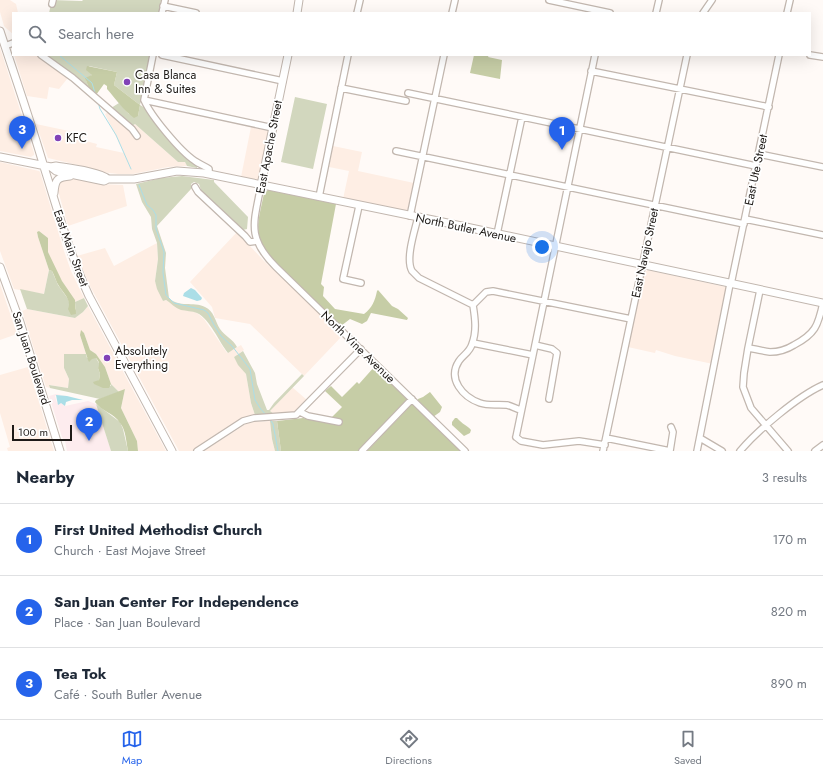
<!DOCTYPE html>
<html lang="en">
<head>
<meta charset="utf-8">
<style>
	body { margin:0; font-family:Jost,sans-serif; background:#f6f6f7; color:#1f2937 }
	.scale { position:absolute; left:12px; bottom:10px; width:60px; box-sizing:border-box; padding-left:4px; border:2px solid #1e1a17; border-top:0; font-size:11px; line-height:14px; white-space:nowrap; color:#1e1a17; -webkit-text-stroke:3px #fff; paint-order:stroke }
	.you { position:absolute; left:542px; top:247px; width:14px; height:14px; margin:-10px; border:3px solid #fff; border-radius:50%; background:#1a73e8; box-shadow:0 0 0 6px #1a73e833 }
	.badge { display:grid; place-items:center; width:26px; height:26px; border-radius:50%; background:#2563eb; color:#fff; font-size:13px; font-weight:700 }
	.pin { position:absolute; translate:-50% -33px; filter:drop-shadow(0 1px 2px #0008) }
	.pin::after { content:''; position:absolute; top:21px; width:14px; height:12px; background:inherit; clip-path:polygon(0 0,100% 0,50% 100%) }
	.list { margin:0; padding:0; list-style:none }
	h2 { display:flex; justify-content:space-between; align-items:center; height:52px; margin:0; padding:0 16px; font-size:17px }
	h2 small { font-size:13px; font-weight:400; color:#747a83 }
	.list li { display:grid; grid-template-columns:26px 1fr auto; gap:12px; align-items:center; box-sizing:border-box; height:72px; padding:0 16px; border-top:1px solid #e0e1e3 }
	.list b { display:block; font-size:15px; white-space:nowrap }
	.list p { margin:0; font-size:13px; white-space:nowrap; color:#747a83 }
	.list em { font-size:13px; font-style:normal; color:#747a83 }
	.icon { flex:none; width:22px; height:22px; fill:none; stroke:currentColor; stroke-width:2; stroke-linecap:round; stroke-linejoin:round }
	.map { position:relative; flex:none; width:823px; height:451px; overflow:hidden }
	.search { position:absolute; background:#fff; box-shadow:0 4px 16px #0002; left:12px; right:12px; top:12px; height:44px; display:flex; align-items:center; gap:10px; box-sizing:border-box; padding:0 14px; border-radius:0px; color:#747a83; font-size:15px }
	.sheet { height:268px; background:#fff }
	nav { display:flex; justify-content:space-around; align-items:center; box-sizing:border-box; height:56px; border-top:1px solid #e0e1e3; background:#fff; font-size:11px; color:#747a83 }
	nav a { display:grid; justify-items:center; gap:2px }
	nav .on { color:#2563eb }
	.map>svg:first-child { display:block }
</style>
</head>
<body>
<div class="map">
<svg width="823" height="451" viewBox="0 0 823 451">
	<rect width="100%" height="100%" fill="#fffaf7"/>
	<path fill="#feeee4" d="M 0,0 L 10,0 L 16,4 L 18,13 L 13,13 L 13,34 L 7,29 L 4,26 L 0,12 Z
		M 0,48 L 34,153 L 34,155 L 31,157 L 0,151 Z
		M 14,55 L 36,55 L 69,78 L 67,79 L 59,89 L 49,87 L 47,99 L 27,96 Z
		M 110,111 L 130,128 L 135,124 L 178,162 L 185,162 L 187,166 L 168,167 L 133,174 L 118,174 L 93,171 L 82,166 L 48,158 L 36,124 L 83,134 L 82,140 L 97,144 L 96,147 L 124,153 L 105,114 Z
		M 251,127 L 268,131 L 268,132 L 259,179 L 257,180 L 241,177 Z
		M 333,146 L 362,152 L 358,171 L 414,183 L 407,212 L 343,199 L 349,171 L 329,167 Z
		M 0,162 L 39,171 L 40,172 L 64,251 L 71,271 L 84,298 L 75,302 L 68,291 L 54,268 L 48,252 L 48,238 L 39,231 L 37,234 L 49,270 L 44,294 L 14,289 L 0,251 Z
		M 71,178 L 100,184 L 123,185 L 127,206 L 68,226 L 57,187 L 58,182 Z
		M 237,232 L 264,261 L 343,335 L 304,376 L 250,324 L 215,318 L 212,307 L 190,282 Z
		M 157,243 L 158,259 L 155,281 L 163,301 L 165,300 L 197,313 L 204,319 L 227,353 L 241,345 L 244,350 L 234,357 L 246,374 L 251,403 L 255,415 L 242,419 L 192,451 L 179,451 L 90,286 L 77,256 L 105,248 L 114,266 Z
		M 648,270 L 726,287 L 727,289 L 713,364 L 675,356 L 656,350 L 655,353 L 628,347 L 643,273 Z
		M 0,284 L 17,334 L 0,340 Z
		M 88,306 L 134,392 L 166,451 L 138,451 L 137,441 L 121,408 L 125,389 L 119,392 L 111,384 L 105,367 L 96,354 L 90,350 L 84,333 L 80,335 L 86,354 L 64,354 L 64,368 L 69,379 L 68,388 L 50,385 L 50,388 L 46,387 L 22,311 L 27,309 L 75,318 L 83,312 Z
		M 28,367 L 39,402 L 54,451 L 8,451 L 7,448 L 10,447 L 0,413 L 0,375 Z
		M 292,387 L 307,400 L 294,412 L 274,414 L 270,411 Z
		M 270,421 L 272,439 L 275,451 L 204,451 L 246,424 L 254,422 Z"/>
	<path fill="#fdecee" d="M 56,394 L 67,396 L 57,395 L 55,396 L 57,403 L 61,403 L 65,406 L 88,401 L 96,404 L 111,451 L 67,451 L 65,441 L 62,437 L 49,396 Z"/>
	<path fill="#d2d7be" d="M 52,0 L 82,1 L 83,0 L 161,0 L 159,13 L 49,13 Z
		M 46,55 L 150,55 L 140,105 L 147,109 L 197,166 L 197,168 L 187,166 L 185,162 L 178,162 L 135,124 L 132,126 L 111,108 L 119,103 L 129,114 L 138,116 L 140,105 L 114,85 L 117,72 L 89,66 L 92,75 L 86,80 L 89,88 Z
		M 295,97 L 327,104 L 313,169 L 281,162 Z
		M 182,176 L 214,180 L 214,182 L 248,217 L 247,229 L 243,230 L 240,227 L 239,228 L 201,190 L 199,184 L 194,182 L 191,184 L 191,189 L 157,226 L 166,253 L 165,268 L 169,298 C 179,308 193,301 205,307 C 214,311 215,321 220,329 C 225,336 233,339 237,347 L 228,353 C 219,342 210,319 197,313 C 192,311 186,311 181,310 C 175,308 171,303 166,300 L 163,301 L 157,289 L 155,281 L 158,259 L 157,243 L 152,229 L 151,217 L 142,202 L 136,184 L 161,178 Z
		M 49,270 L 52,271 L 58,285 L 68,299 L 70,305 L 76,310 L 75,302 L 84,298 L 88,306 L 83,312 L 75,318 L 27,309 L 20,289 L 44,294 Z
		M 243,351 L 255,373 L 257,384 L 267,410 L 269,410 L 274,403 L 302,374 L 304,376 L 270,411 L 274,414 L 255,415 L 251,403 L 246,374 L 238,365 L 234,357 Z
		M 64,354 L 86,354 L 87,358 L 96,358 L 100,365 L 98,368 L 100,374 L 99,380 L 98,381 L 111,386 L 111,384 L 119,392 L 100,399 L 50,388 L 49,385 L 68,388 L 69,379 L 64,368 Z
		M 96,404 L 120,422 L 123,429 L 128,451 L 111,451 Z
		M 270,421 L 277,421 L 281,451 L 275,451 L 272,439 Z"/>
	<path fill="#c6cda6" d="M 474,55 L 489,55 L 488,57 L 502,60 L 500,79 L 470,73 Z
		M 87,66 L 117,72 L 114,85 L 140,105 L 138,116 L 134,118 C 123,110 116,99 107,89 L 107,86 L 104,84 L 96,95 L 89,88 L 85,78 L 92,75 L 86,70 Z
		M 268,190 L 336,204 L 321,284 L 324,287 L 323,296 L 335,309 L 364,314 C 372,308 375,301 377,291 L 378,290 L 392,306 L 398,309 L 408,318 L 407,320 L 371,313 L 367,321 L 362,324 L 350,319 L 341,326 L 271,258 C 251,235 259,220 264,193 Z
		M 39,231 L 48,238 L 48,252 L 62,281 L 75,300 L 76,314 L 71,315 L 68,309 C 72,300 63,293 59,286 C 56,282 55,276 52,271 L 49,270 L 38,237 L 37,232 Z
		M 81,330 L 84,333 L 90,350 L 96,354 L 105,367 L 111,384 L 109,388 L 103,388 L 94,384 L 93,382 L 99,380 L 100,374 L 98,368 C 100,364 99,361 96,358 L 92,359 L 89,362 L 88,360 L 80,335 Z
		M 375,366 L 408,399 L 358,451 L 281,451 L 277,421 L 303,418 L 338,424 L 339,419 L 332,417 L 342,407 L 325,391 L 331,386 L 342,397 L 357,382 L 359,384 Z
		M 125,389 L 121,408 L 137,441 L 138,451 L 128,451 C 126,442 126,430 120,423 C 114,413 101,411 95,402 L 96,400 Z
		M 430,392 L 442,407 L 440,412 L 433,417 L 418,402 L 418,399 L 423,397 Z
		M 413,403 L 462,451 L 367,451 Z
		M 455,418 L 457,418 C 462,424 468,426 471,430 L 470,433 L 464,436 L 452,425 L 452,422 Z"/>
	<path fill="#abdee7" d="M 191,288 L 195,290 L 202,298 L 201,300 L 197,301 L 183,296 L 184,293 Z
		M 56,395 L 67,396 L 83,400 L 72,400 L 66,402 L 65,406 L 61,403 L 58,405 Z"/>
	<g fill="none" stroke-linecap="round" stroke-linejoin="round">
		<path stroke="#abdee7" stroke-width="1" d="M 59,55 L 92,83 L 95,93
			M 98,102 L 100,109 L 116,135 L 131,169
			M 139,185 L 147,205 L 153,210 L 156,215 L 156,229 L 164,252 L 163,273 L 166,295 L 174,303 L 204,310 L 208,313 L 214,325 L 221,336 L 232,346 L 250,369 L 255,400 L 260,408 L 266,415
			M 270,419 L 273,424 L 278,451"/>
		<defs>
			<path id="minor" d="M 549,0 L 610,13
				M 52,4 L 53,0
				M 163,6 L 196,13
				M 162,13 L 165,0
				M 357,13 L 360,0
				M 452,13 L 455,0
				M 656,13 L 659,0
				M 703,13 L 712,0
				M 787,13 L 790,0
				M 5,46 L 13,43
				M 41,55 L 73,78 L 132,129 L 137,136
				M 153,55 L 144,100 C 151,116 180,151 195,161 C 199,164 205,166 209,169 L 209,174
				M 162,55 L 283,81
				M 810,55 L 823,57
				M 591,71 L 769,107
				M 341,88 L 406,101
				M 408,93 L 756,166
				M 144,100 L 273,128
				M 396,151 L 744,224
				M 759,154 L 823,167
				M 261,185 C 254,223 246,237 276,267 L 465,451
				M 195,187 L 198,192 L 245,236 L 250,242 L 257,241
				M 319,197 L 348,55
				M 359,206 L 343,279 L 361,283
				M 410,216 L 444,55
				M 418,217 C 415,230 405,259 412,271 C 414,273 417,276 419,278 L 473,305
				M 745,219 L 823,235
				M 497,234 L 522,117
				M 731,284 L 779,55
				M 760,290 L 748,348 L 744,373 L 743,387 L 751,408 L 788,451
				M 473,305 L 486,292 L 493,291 L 631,319
				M 473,305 C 475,318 477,331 472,344 C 470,352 463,355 459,361 C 447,379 463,397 480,403 C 489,406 497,404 507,405 C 512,406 516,409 521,410
				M 473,343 L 533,355
				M 535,345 L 552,349 L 557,353 L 549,399
				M 748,348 C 755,349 763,351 770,352 C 779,352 786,350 794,345 C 815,334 818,326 823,303
				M 300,412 L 308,416 L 339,422
				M 516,437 L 595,55
				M 516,437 L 521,441 L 543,445 L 579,441 L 605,445
				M 606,438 L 670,451 L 673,432 L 671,427
				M 700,438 L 722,451
				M 197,451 L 243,421 L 254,418 L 296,415 L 361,349
				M 362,451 L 412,399
				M 603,451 L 687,55
				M 697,451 L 730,284
				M 740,451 C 758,430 798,396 823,385
				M 815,451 L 823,445"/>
			<path id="major" d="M 297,13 L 299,0
				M 0,31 C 15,77 31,122 44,167 C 58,211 70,255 89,296 L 172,451
				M 0,157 L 51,167 L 56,171 L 104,181 L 108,179 L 134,179 L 177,171 L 204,173 L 438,221 L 823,303
				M 51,167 L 56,166 C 68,168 101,172 108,179
				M 261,185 L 288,55
				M 54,193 C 55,180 57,177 70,176
				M 0,267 L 20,322 L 60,451"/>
		</defs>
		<use href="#minor" stroke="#c2b7af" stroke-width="8"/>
		<use href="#major" stroke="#c2b7af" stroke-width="9"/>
		<use href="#minor" stroke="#fff" stroke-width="5.5"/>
		<use href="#major" stroke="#fff" stroke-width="7"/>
	</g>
	<g fill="#8142b7" stroke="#fff" stroke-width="1.5">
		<circle cx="127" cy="82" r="4"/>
		<circle cx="58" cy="138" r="4"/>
		<circle cx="107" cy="358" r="4"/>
	</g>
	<g text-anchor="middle" stroke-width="3.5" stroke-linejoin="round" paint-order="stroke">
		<g font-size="12" fill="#1e1a17" stroke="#fff" text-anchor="start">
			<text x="135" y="79">Casa Blanca<tspan x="135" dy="14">Inn &amp; Suites</tspan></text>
			<text x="66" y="142">KFC</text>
			<text x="115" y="355">Absolutely<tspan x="115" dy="14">Everything</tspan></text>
		</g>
		<g font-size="12" fill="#1e1a17" stroke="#fff">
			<text transform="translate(269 147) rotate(-79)" y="4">East Apache Street</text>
			<text transform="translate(756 170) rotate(-78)" y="4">East Ute Street</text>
			<text transform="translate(466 228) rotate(12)" y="4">North Butler Avenue</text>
			<text transform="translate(71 248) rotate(70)" y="4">East Main Street</text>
			<text transform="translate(645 253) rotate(-78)" y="4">East Navajo Street</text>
			<text transform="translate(358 347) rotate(44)" y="4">North Vine Avenue</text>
			<text transform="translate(31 358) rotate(72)" y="4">San Juan Boulevard</text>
		</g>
	</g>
</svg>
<div class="scale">100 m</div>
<div class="you"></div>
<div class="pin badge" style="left:562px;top:150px">1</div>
<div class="pin badge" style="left:89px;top:441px">2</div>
<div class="pin badge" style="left:22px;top:149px">3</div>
<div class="search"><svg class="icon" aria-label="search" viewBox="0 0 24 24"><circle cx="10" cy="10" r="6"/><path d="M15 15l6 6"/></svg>Search here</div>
</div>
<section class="sheet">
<h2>Nearby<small>3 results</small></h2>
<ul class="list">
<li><span class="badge">1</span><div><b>First United Methodist Church</b><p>Church · East Mojave Street</p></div><em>170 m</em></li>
<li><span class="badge">2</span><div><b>San Juan Center For Independence</b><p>Place · San Juan Boulevard</p></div><em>820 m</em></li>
<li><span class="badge">3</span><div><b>Tea Tok</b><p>Café · South Butler Avenue</p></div><em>890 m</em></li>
</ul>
</section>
<nav>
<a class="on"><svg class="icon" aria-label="map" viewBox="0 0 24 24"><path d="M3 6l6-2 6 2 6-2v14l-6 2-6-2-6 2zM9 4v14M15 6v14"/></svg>Map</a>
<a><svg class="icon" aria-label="directions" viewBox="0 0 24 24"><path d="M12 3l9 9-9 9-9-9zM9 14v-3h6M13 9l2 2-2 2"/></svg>Directions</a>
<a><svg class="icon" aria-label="saved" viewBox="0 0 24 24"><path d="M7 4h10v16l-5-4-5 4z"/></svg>Saved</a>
</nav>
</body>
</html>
